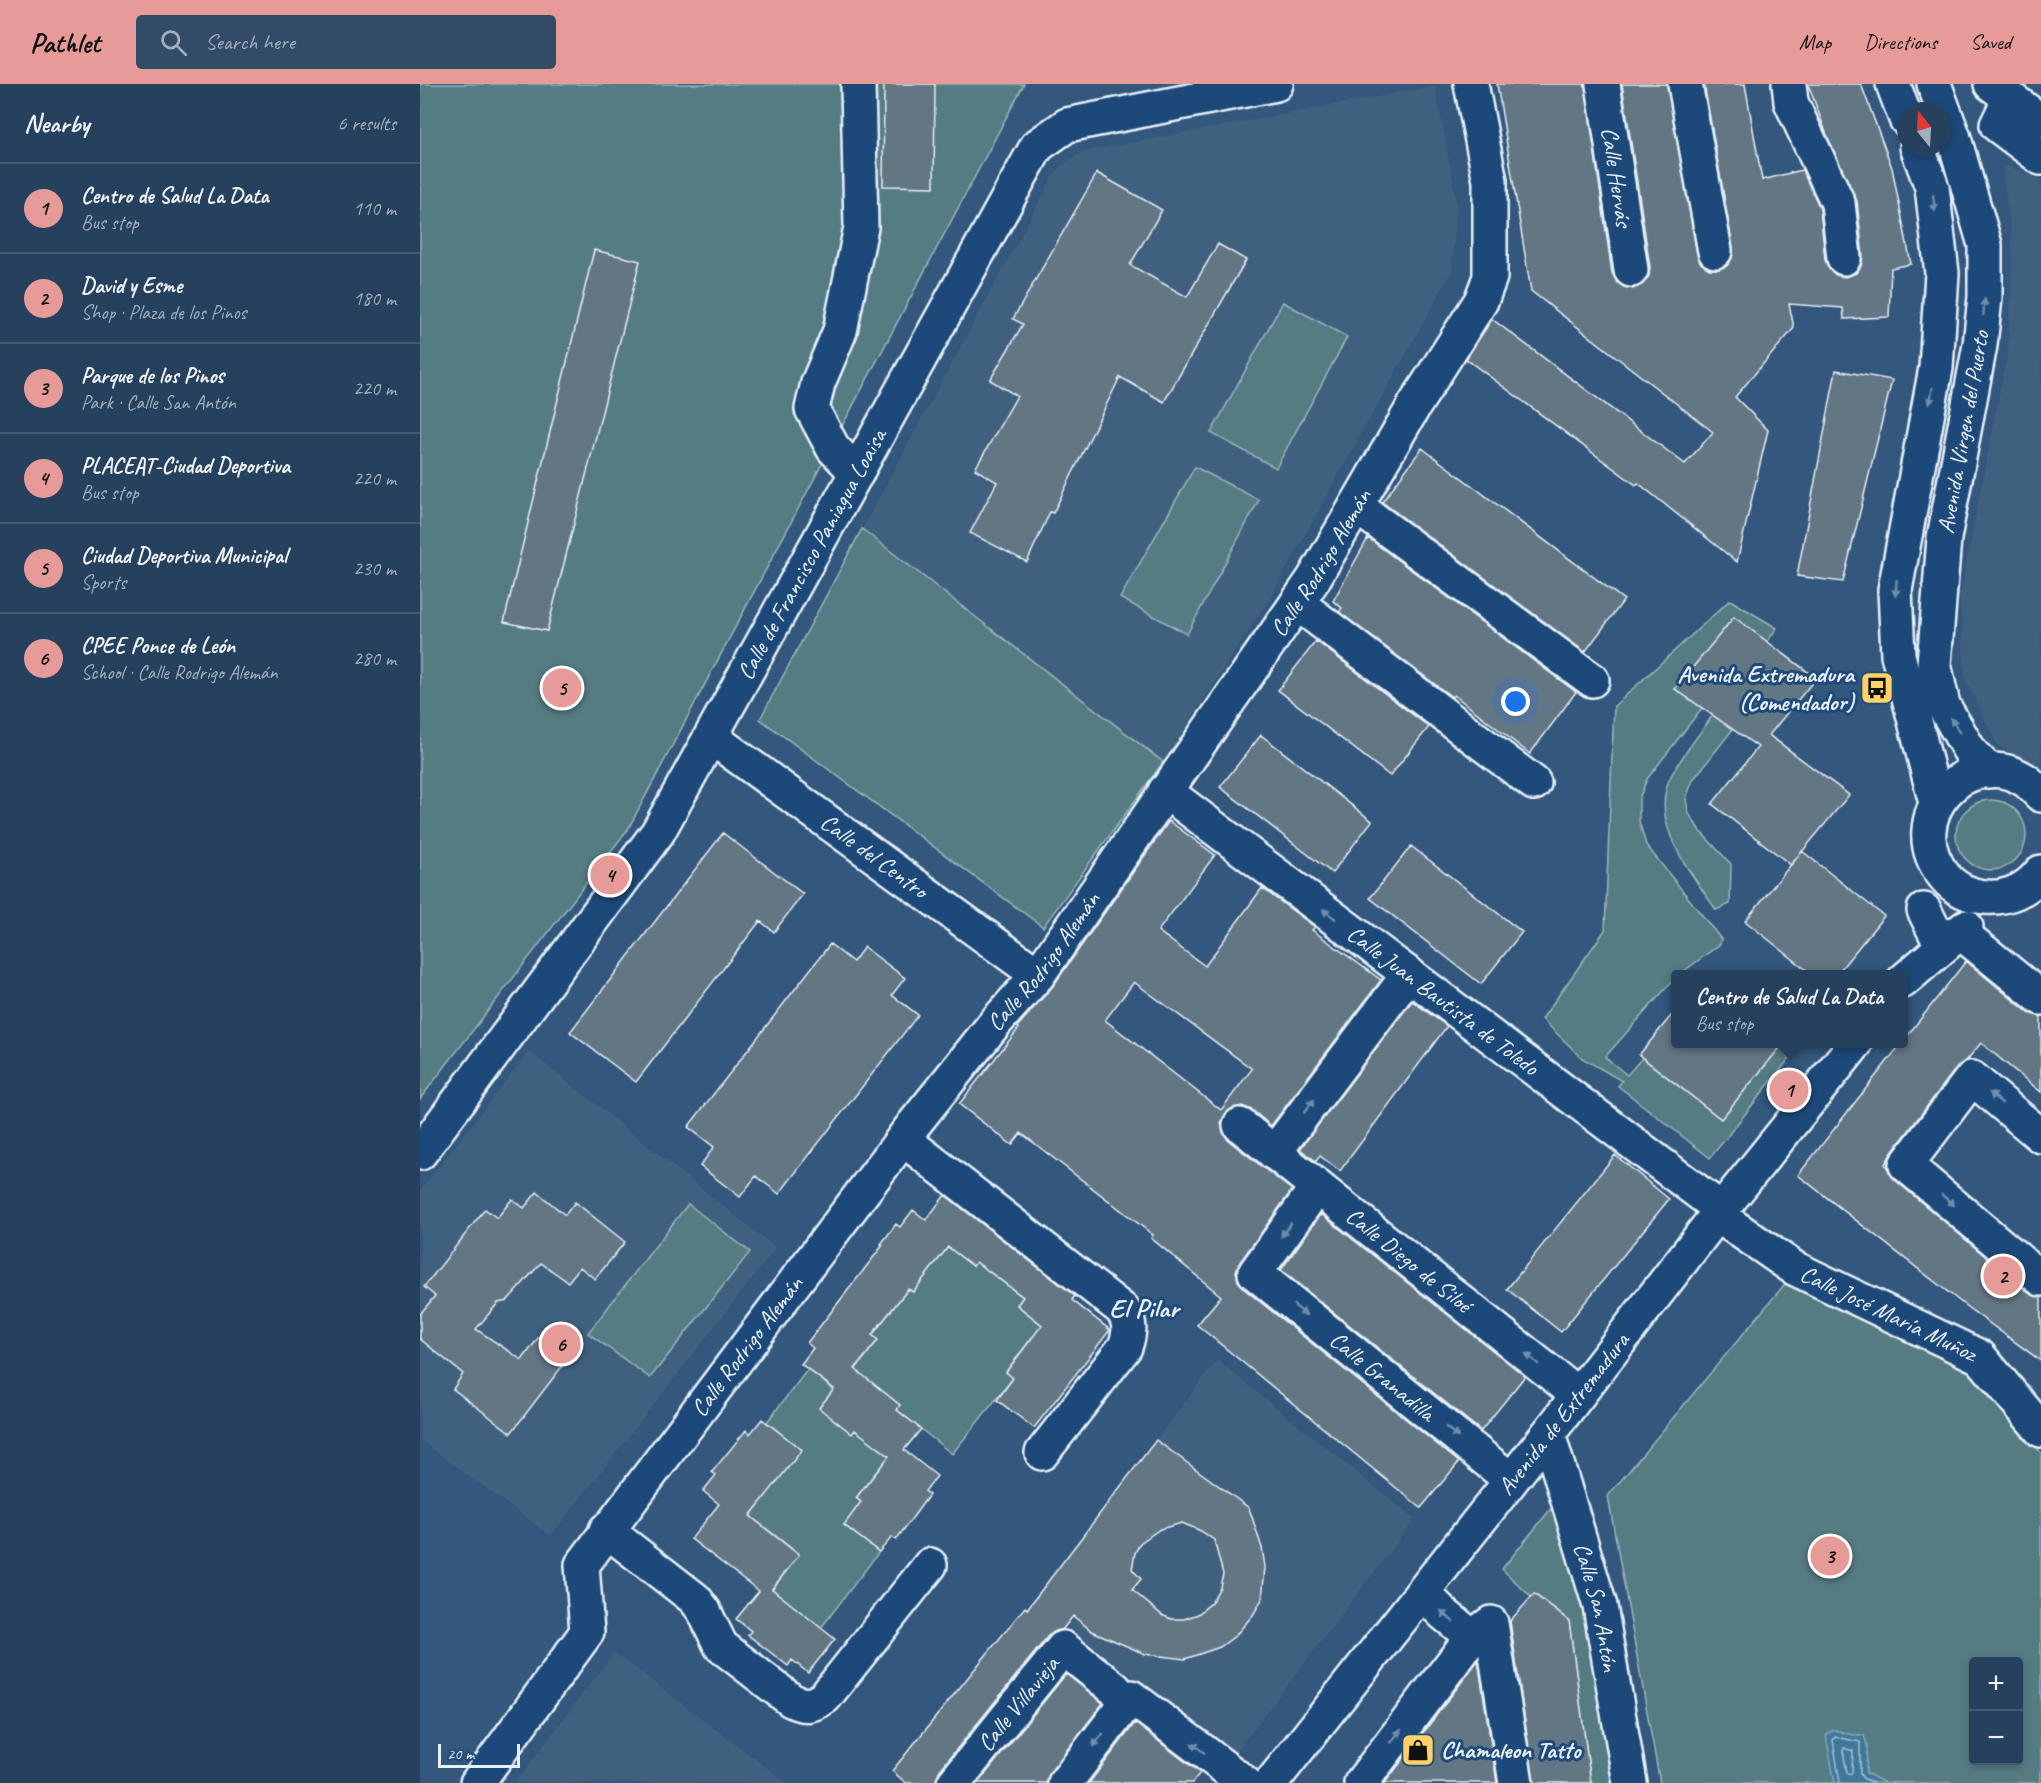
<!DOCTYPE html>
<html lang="en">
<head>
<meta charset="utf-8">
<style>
	body { margin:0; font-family:Caveat,sans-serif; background:#324c67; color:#f1f3f6 }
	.controls { position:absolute; right:18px; bottom:18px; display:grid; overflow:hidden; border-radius:6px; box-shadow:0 3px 9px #0003 }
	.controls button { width:54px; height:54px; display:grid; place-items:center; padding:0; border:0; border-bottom:2px solid #425a73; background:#26415e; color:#f1f3f6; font:30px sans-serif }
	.compass { position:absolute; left:1477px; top:18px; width:54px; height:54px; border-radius:50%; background:#26415e; box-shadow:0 3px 9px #0003; rotate:342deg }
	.scale { position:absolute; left:18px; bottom:15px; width:82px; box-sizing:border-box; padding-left:6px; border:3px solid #e8f1f8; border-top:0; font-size:16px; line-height:21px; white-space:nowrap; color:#e8f1f8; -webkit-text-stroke:4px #1f4a7a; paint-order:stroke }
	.you { position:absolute; left:1096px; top:618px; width:21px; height:21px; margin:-15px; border:4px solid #fff; border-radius:50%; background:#1a73e8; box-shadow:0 0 0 9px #1a73e833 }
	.badge { display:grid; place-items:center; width:39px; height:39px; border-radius:50%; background:#e69b98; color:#111; font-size:20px; font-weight:700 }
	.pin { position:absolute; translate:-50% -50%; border:3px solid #fff; box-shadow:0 2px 6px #0006 }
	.popup { position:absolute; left:1251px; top:886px; width:237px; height:78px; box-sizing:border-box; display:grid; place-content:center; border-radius:6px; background:#26415e; filter:drop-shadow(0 2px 4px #0005); font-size:20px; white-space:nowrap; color:#a4afbc }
	.popup b { font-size:22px; color:#f1f3f6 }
	.popup::after { content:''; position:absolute; left:50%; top:100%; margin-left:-12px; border:12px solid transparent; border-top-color:#26415e }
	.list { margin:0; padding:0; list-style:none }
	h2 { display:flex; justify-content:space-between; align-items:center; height:78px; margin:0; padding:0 24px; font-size:26px }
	h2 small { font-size:20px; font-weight:400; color:#a4afbc }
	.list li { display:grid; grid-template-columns:39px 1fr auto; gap:18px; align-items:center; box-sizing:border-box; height:90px; padding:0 24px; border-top:2px solid #425a73 }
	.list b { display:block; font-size:22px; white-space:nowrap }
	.list p { margin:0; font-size:20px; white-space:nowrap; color:#a4afbc }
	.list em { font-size:20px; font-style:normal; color:#a4afbc }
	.icon { flex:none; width:33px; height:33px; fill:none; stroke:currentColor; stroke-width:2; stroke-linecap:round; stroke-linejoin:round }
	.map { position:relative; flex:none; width:1621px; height:1699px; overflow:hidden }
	header { display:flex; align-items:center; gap:36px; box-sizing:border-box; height:84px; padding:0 30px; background:#e69b98; color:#111 }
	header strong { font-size:28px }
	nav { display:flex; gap:33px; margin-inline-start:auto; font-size:21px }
	.search { width:420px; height:54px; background:#324c67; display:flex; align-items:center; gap:15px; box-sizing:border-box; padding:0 21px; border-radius:6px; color:#a4afbc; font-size:22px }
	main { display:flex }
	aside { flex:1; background:#26415e }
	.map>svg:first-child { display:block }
</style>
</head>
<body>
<header>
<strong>Pathlet</strong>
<div class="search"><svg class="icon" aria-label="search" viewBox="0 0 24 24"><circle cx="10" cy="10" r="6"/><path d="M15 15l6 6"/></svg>Search here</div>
<nav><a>Map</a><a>Directions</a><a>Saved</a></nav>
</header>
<main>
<aside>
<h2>Nearby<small>6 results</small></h2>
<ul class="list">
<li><span class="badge">1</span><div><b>Centro de Salud La Data</b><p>Bus stop</p></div><em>110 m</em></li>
<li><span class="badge">2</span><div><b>David y Esme</b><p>Shop · Plaza de los Pinos</p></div><em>180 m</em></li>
<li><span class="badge">3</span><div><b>Parque de los Pinos</b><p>Park · Calle San Antón</p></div><em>220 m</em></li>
<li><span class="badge">4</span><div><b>PLACEAT-Ciudad Deportiva</b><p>Bus stop</p></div><em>220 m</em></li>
<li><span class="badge">5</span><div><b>Ciudad Deportiva Municipal</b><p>Sports</p></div><em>230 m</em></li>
<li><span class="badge">6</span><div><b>CPEE Ponce de León</b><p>School · Calle Rodrigo Alemán</p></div><em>280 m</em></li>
</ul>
</aside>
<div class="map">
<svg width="1621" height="1699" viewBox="0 0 1621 1699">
	<rect width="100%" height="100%" fill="#33577d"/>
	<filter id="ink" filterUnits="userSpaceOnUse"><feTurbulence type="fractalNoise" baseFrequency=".0167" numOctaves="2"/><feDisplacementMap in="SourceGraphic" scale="12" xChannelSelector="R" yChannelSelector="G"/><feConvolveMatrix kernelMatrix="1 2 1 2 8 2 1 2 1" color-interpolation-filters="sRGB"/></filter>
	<g filter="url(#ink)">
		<path fill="#41607f" d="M 1015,2 L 1037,118 L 1032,187 L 849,516 L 743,678 L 442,445 L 632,94 L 641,82 L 662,68 Z
			M 1582,81 L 1621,95 L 1621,697 L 1577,660 L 1545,595 L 1540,512 L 1588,265 L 1593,170 Z
			M 109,967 L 356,1164 L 131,1452 L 0,1356 L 0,1107 Z
			M 797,1276 L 995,1435 L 813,1672 L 614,1516 Z
			M 194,1568 L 244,1606 L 367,1699 L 95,1699 Z"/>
		<path fill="#557b82" stroke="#9eb6bd" stroke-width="1.5" fill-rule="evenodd" d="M 0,0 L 604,0 L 208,745 L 0,1015 Z
			M 863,218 L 927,253 L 856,384 L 791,349 Z
			M 775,383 L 839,416 L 767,550 L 700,514 Z
			M 442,445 L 743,678 L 623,843 L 340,635 Z
			M 1310,516 L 1357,544 L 1347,558 L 1282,624 L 1227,695 L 1219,715 L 1219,737 L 1226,761 L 1301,855 L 1300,860 L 1260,890 L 1255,890 L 1255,894 L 1185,973 L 1207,991 L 1222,974 L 1301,1035 L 1359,964 L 1353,960 L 1381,960 L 1290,1074 L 1198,1002 L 1202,997 L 1162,974 L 1122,935 L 1185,846 L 1194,622 Z
			M 1293,631 L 1313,645 L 1273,696 L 1266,714 L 1268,728 L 1280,747 L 1311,780 L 1310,820 L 1296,826 C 1272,789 1227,739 1251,692 C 1262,671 1279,651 1293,631 Z
			M1536 751a35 35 0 1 1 70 0a35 35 0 1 1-70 0Z
			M 268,1120 L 330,1168 L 230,1294 L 168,1249 Z
			M 528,1163 L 553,1182 L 556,1178 L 603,1213 L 597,1221 L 627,1244 L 612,1253 L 586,1288 L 593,1294 L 532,1370 L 477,1326 L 480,1321 L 432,1290 L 458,1256 L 452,1251 L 488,1205 L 493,1208 Z
			M 1369,1195 L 1554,1283 L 1621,1369 L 1621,1699 L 1240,1699 L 1188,1412 ZM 1554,1578 L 1598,1578 L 1598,1676 L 1554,1676 Z
			M 388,1285 C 424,1313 448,1342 476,1377 L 459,1384 L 436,1414 L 441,1418 L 424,1441 L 459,1468 L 401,1544 L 352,1505 L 379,1470 L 330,1432 L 381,1366 L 347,1338 Z
			M 1138,1416 L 1170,1541 L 1197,1699 L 1171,1699 L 1149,1537 L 1115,1510 L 1111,1513 L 1082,1485 Z"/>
		<path fill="#40789a" stroke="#83a8c0" stroke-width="1.5" d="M 1415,1646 L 1433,1651 L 1444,1651 L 1447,1661 L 1446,1689 L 1465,1699 L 1415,1699 L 1406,1652 L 1410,1648 Z"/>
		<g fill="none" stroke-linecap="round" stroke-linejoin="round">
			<path stroke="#a5c1d2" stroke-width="1.5" d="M 1424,1664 L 1433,1667 L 1432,1688 L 1430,1690 L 1427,1688 L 1423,1667 Z
				M 1420,1699 L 1413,1656 L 1415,1653 L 1440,1658 L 1440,1690 L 1443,1694 L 1453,1699"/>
		</g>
		<path fill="#637684" stroke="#e8f1f8" stroke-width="1.5" fill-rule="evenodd" d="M 464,0 L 515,0 L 514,103 L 463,102 Z
			M 1077,0 L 1165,0 L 1192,189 L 1197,198 L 1204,203 L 1213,205 L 1223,200 L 1229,192 L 1230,183 L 1202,0 L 1247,0 L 1277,170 L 1281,179 L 1289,185 L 1299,185 L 1307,182 L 1312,174 L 1313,164 L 1284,0 L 1325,0 L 1342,96 L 1382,86 L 1400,124 L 1405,176 L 1409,185 L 1416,191 L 1425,193 L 1436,189 L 1441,182 L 1443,173 L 1437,117 L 1408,54 L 1388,0 L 1441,0 L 1472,84 L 1491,180 L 1471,184 L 1469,233 L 1424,235 L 1423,224 L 1369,220 L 1374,244 L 1315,313 L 1348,346 L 1317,478 L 1218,399 L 1216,401 L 1046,275 L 1072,235 L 1265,380 L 1293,348 L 1111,207 Z
			M 677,89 L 742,126 L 710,181 L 767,213 L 798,160 L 826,176 L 744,318 L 700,293 L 633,429 L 630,428 L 607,478 L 550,449 L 577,398 L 555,385 L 597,312 L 570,296 L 603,240 L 593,235 Z
			M 174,166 L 220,177 L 127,547 L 84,538 Z
			M 1416,286 L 1472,296 L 1423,498 L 1377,492 Z
			M 1002,364 L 1204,516 L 1165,568 L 962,418 Z
			M 948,454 L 1156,608 L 1110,670 L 1034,611 L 1032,613 L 919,528 L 922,524 L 913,517 Z
			M 1314,533 L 1396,594 L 1349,651 L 1429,711 L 1371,781 L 1292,720 L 1338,663 L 1255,605 Z
			M 896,557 L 1009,643 L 970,692 L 858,606 Z
			M 841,651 L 952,737 L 912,789 L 800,703 Z
			M 749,737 L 795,771 L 738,847 L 785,882 L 842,804 L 895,843 L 892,846 L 961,896 L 851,1042 L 832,1026 L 822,1022 L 813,1024 L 806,1029 L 801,1039 L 803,1048 L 808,1056 L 872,1106 L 820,1178 L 816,1187 L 818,1197 L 823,1204 L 1039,1378 L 1001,1424 L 777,1241 L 801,1212 L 731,1154 L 733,1151 L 601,1049 L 592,1061 L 539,1020 L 599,944 L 597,943 L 633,902 ZM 714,898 L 832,985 L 801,1026 L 685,936 Z
			M 303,749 L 383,810 L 354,848 L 340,837 L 216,998 L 150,948 Z
			M 991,762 L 1102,848 L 1061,900 L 950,814 Z
			M 1382,767 L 1464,832 L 1416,891 L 1393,891 L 1325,837 Z
			M 410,860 L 433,878 L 444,863 L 485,894 L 472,911 L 498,931 L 359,1110 L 336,1092 L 320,1113 L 280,1082 L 294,1063 L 268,1043 Z
			M 1546,877 L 1609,929 L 1621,932 L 1621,1008 L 1561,959 L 1547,976 L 1537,983 L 1471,1070 L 1465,1080 L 1474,1095 L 1609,1209 L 1621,1213 L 1621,1277 L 1547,1223 L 1378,1091 Z
			M 992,917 L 1027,942 L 920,1087 L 900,1072 L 896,1077 L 880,1065 Z
			M 1255,927 L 1255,960 L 1363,960 L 1301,1035 L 1219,971 Z
			M 1195,1071 L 1249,1115 L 1141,1248 L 1087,1205 Z
			M 117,1108 L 145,1131 L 155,1118 L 205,1158 L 175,1195 L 160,1183 L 148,1198 L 121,1179 L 87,1217 L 78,1219 L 56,1245 L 102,1276 L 127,1242 L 157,1263 L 91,1349 L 33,1305 L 43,1290 L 0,1255 L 0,1230 L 15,1212 L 4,1203 L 65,1125 L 77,1134 L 92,1115 L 104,1124 Z
			M 525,1111 L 655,1212 L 652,1216 L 690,1246 L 614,1344 L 577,1316 L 593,1294 L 586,1288 L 622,1241 L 597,1221 L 603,1213 L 556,1178 L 553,1182 L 528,1163 L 493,1208 L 488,1205 L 452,1251 L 458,1256 L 435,1285 L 480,1321 L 477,1326 L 501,1345 L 484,1366 L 517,1392 L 505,1407 L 509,1411 L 490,1437 L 476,1456 L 472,1453 L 459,1468 L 424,1441 L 441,1418 L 436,1414 L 469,1372 L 435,1346 L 432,1350 L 399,1324 L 414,1305 L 381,1280 L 393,1264 L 387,1259 L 463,1161 L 461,1160 L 476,1140 L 480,1143 L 493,1126 L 506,1136 Z
			M 901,1130 L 1105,1292 L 1061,1347 L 861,1186 Z
			M 342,1335 L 382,1366 L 330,1432 L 379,1471 L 352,1505 L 415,1555 L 388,1589 L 372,1576 L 368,1582 L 328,1551 L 331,1547 L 316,1535 L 339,1507 L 271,1455 L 299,1420 L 283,1407 L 296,1391 L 292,1388 L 326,1346 L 330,1350 Z
			M 736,1356 L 829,1424 L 842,1464 L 845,1483 L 842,1515 L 833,1531 L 815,1552 L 800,1563 L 765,1575 L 725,1570 L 672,1547 L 653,1532 L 642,1546 L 636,1547 L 628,1552 L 519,1687 L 516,1699 L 486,1699 L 472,1687 L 605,1523 L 607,1525 ZM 762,1439 L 781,1447 L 794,1456 L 803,1490 L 800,1503 L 791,1519 L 778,1530 L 764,1535 L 751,1535 L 742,1531 L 712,1506 L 721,1495 L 712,1485 L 715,1469 L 720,1459 L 740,1445 Z
			M 1114,1510 L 1149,1537 L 1171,1699 L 1114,1699 L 1090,1537 Z
			M 1058,1576 L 1077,1699 L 965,1699 L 1056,1579 Z
			M 646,1590 L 683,1619 L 630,1688 L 627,1699 L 558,1699 Z
			M 715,1639 L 780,1689 L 772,1699 L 669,1699 Z"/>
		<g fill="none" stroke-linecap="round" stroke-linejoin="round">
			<defs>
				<g id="minor">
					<path id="s1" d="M 1183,0 L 1211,186"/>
					<path d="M 1265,0 L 1295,167"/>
					<path d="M 1369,0 L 1371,18 L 1418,119 L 1424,174"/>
					<path d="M 1473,0 L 1486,35"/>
					<path d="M 1514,0 L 1534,54 L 1565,161 L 1565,213 L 1560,261 L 1524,454 L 1514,580 L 1523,621 L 1551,669 L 1569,687"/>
					<path d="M 1571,0 L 1621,37"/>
					<path d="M 1590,14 L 1577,41 L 1621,74"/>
					<path d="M 1497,63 L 1512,103 L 1522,189 L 1516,284 L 1475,506 L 1478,571 L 1516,719"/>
					<path d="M 437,389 L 413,364 L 392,325 L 398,299 L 420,247 L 441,143 L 438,0"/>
					<path d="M 936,422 L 1172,596"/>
					<path d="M 877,519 L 1114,699"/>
					<path id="s2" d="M 291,653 L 618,891"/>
					<path id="s3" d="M 745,707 L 1302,1126"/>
					<path d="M 1621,711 C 1617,707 1612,702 1608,698 C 1548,656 1476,735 1525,793 C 1534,804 1550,812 1565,813 C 1587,815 1607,806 1621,788"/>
					<path d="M 1504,826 L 1515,848 L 1526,853 L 1540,848 L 1621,914"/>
					<path d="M 1483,897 L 1546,843"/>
					<path id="s4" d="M 820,1041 L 1158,1311"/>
					<path d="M 1621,1052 L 1552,994 L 1486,1081 L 1621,1195"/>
					<path d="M 483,1055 L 703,1226 C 711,1239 710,1249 705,1263 L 622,1369"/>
					<path id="s5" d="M 0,1069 L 238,748 L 617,62 L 647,41 L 856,0"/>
					<path d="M 854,1069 L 989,890"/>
					<path id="s6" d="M 897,1103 L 835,1189 L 1091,1396"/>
					<path id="s7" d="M 1297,1131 L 1374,1184 L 1560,1273 L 1621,1346"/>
					<path id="s8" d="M 1128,1350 L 1180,1522 L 1210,1699"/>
					<path d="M 186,1446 L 275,1515 L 284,1527 L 301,1562 L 371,1616 C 385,1623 392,1622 405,1613 L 510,1481"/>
					<path d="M 1003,1509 L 1024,1530 L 1052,1553"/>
					<path id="s9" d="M 57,1699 L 167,1548 L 162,1481 L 494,1040 L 575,939 L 618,891 L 893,496 L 994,322 L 1061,217 L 1070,193 L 1070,97 L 1051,0"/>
					<path id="s10" d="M 534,1699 L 643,1564 L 695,1605"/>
					<path d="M 645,1699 L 711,1613 L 825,1699"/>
					<path id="s11" d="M 851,1699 L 1128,1350 L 1297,1131 L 1435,960"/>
					<path d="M 941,1699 L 1052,1553 L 1071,1539 L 1096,1699"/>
				</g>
			</defs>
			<use href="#minor" stroke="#e8f1f8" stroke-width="38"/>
			<use href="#minor" stroke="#1f4a7a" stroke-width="33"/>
		</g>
		<defs><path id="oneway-solid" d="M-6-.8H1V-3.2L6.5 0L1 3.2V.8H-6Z" transform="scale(1.5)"/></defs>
		<g fill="#6f8dac">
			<use href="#oneway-solid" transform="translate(1514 119) rotate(83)"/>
			<use href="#oneway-solid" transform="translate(1564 223) rotate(-85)"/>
			<use href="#oneway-solid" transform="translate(1511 312) rotate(100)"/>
			<use href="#oneway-solid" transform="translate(1476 504) rotate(95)"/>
			<use href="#oneway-solid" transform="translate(1535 641) rotate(-120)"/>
			<use href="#oneway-solid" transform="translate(909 830) rotate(-143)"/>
			<use href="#oneway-solid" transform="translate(1576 1014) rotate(-140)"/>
			<use href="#oneway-solid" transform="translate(889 1022) rotate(-53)"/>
			<use href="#oneway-solid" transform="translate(1528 1116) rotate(40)"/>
			<use href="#oneway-solid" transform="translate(866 1146) rotate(126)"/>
			<use href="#oneway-solid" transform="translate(880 1226) rotate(39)"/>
			<use href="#oneway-solid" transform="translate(1112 1275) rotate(-141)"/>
			<use href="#oneway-solid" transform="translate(1032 1348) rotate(39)"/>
			<use href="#oneway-solid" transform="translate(1027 1532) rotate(-138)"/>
			<use href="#oneway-solid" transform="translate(976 1652) rotate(-53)"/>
			<use href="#oneway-solid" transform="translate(678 1656) rotate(128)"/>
			<use href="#oneway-solid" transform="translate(778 1664) rotate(-143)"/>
		</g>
	</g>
	<defs>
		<symbol id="bus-square" viewBox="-11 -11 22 22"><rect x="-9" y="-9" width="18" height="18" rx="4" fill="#ffd166" stroke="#1f4a7a"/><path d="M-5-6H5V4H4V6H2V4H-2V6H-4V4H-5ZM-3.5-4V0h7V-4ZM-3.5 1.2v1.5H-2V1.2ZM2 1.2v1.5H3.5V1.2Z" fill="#111"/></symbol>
		<symbol id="shop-square" viewBox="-11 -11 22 22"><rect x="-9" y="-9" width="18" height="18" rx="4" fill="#ffd166" stroke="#1f4a7a"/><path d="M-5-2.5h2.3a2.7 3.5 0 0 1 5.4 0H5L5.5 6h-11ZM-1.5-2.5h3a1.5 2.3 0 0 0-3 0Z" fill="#111"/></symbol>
	</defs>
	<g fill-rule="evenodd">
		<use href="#bus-square" x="1438" y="585" width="38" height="38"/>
		<use href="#shop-square" x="979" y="1647" width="38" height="38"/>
	</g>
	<g text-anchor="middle" stroke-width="6" stroke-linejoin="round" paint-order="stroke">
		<g font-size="24" fill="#e8f1f8" stroke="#1f4a7a">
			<text dy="8" stroke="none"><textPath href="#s1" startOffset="94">Calle Hervás</textPath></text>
			<text transform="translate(1543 348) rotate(-80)" y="8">Avenida Virgen del Puerto</text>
			<text dy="8" stroke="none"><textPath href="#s5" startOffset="717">Calle de Francisco Paniagua Loaisa</textPath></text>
			<text dy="8" stroke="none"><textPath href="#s9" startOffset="1500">Calle Rodrigo Alemán</textPath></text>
			<text dy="8" stroke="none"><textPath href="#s2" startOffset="202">Calle del Centro</textPath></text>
			<text dy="8" stroke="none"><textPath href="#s9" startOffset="1014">Calle Rodrigo Alemán</textPath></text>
			<text dy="8" stroke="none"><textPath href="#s3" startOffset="348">Calle Juan Bautista de Toledo</textPath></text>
			<text dy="8" stroke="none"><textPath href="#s4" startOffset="216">Calle Diego de Siloé</textPath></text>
			<text dy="8" stroke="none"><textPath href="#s7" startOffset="198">Calle José María Muñoz</textPath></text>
			<text dy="8" stroke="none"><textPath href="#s9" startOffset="528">Calle Rodrigo Alemán</textPath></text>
			<text dy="8" stroke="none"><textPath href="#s6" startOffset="270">Calle Granadilla</textPath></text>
			<text dy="8" stroke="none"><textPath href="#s11" startOffset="471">Avenida de Extremadura</textPath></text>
			<text dy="8" stroke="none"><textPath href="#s8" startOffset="180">Calle San Antón</textPath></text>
			<text dy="8" stroke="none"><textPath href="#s10" startOffset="102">Calle Villavieja</textPath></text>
		</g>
		<g font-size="24" font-weight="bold" fill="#e8f1f8" stroke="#1f4a7a" text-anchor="end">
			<text x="1434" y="598">Avenida Extremadura<tspan x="1434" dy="28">(Comendador)</tspan></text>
			<text x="1021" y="1674" text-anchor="start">Chamaleon Tatto</text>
		</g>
		<g font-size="27" font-weight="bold" fill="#e8f1f8" stroke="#1f4a7a">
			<text x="724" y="1233">El Pilar</text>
		</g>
	</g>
</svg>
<div class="controls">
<button>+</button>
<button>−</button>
</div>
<svg class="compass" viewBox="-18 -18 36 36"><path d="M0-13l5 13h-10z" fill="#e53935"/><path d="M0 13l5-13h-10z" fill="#a4afbc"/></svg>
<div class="scale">20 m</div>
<div class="you"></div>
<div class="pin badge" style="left:1369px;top:1006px">1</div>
<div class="popup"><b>Centro de Salud La Data</b>Bus stop</div>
<div class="pin badge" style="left:1583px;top:1192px">2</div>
<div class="pin badge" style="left:1410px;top:1472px">3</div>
<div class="pin badge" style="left:190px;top:791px">4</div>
<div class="pin badge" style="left:142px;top:604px">5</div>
<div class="pin badge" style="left:141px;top:1260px">6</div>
</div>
</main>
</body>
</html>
